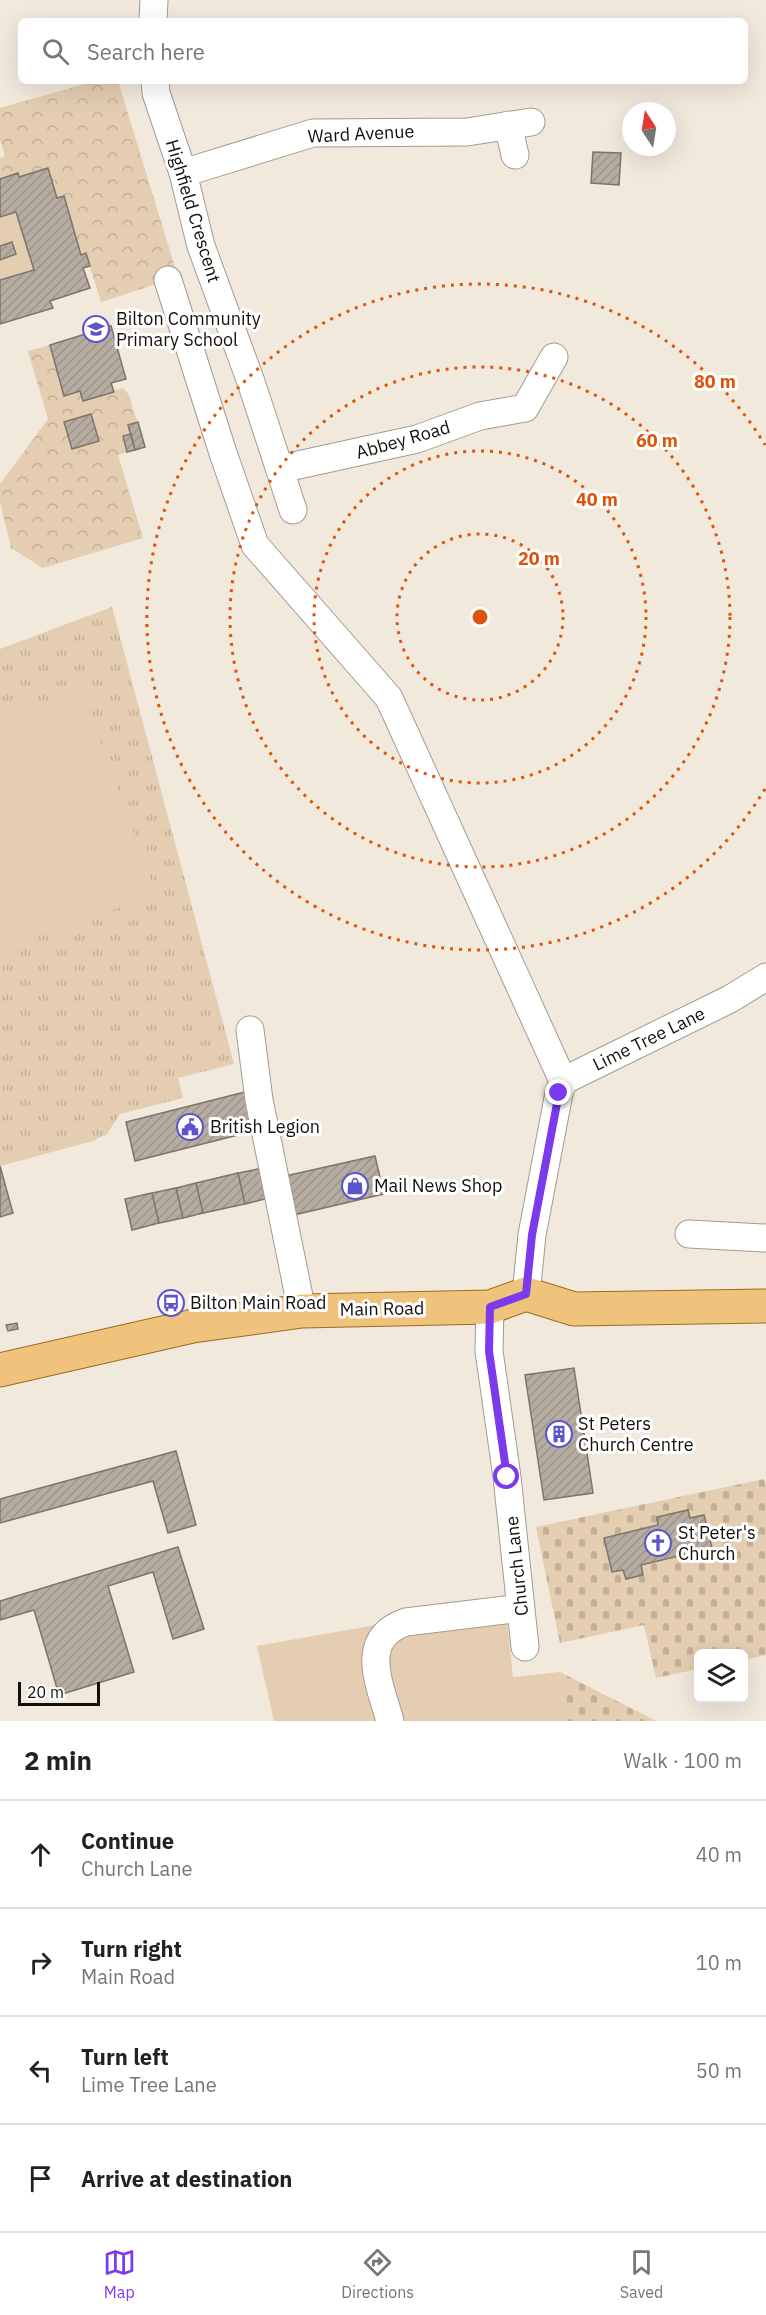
<!DOCTYPE html>
<html lang="en">
<head>
<meta charset="utf-8">
<style>
	body { margin:0; font-family:"IBM Plex Sans",sans-serif; background:#f2f2f2; color:#222 }
	.controls { position:absolute; right:18px; bottom:18px; display:grid; overflow:hidden; border-radius:9px; box-shadow:0 6px 24px #0002 }
	.controls button { width:54px; height:54px; display:grid; place-items:center; padding:0; border:0; border-bottom:2px solid #e0e0e0; background:#fff; color:#222; font:30px sans-serif }
	.compass { position:absolute; left:622px; top:102px; width:54px; height:54px; border-radius:50%; background:#fff; box-shadow:0 6px 24px #0002; rotate:348deg }
	.scale { position:absolute; left:18px; bottom:15px; width:82px; box-sizing:border-box; padding-left:6px; border:3px solid #13100c; border-top:0; font-size:16px; line-height:21px; white-space:nowrap; color:#13100c; -webkit-text-stroke:4px #fff; paint-order:stroke }
	.stop { position:absolute; width:18px; height:18px; margin:-14px; border:4px solid #7c3aed; border-radius:50%; background:#fff }
	.stop.end { background:#7c3aed; border-color:#fff; box-shadow:0 2px 6px #0008 }
	.list { margin:0; padding:0; list-style:none }
	h2 { display:flex; justify-content:space-between; align-items:center; height:78px; margin:0; padding:0 24px; font-size:26px }
	h2 small { font-size:20px; font-weight:400; color:#767676 }
	.list li { display:grid; grid-template-columns:39px 1fr auto; gap:18px; align-items:center; box-sizing:border-box; height:108px; padding:0 24px; border-top:2px solid #e0e0e0 }
	.list b { display:block; font-size:22px; white-space:nowrap }
	.list p { margin:0; font-size:20px; white-space:nowrap; color:#767676 }
	.list em { font-size:20px; font-style:normal; color:#767676 }
	.icon { flex:none; width:33px; height:33px; fill:none; stroke:currentColor; stroke-width:2; stroke-linecap:round; stroke-linejoin:round }
	.map { position:relative; flex:none; width:766px; height:1721px; overflow:hidden }
	.search { position:absolute; background:#fff; box-shadow:0 6px 24px #0002; left:18px; right:18px; top:18px; height:66px; display:flex; align-items:center; gap:15px; box-sizing:border-box; padding:0 21px; border-radius:9px; color:#767676; font-size:22px }
	.sheet { height:510px; background:#fff }
	nav { display:flex; justify-content:space-around; align-items:center; box-sizing:border-box; height:84px; border-top:2px solid #e0e0e0; background:#fff; font-size:16px; color:#767676 }
	nav a { display:grid; justify-items:center; gap:3px }
	nav .on { color:#7c3aed }
	.map>svg:first-child { display:block }
</style>
</head>
<body>
<div class="map">
<svg width="766" height="1721" viewBox="0 0 766 1721">
	<defs>
		<pattern id="grass-tufts" width="24" height="20" patternUnits="userSpaceOnUse" patternTransform="scale(1.5)"><rect width="24" height="20" fill="#e4cdb1"/><path d="M3 7l-1-3M5 7V3M7 7l1-3M15 17l-1-3M17 17v-4M19 17l1-3" fill="none" stroke="#c3af97"/></pattern>
		<pattern id="cemetery-stones" width="16" height="16" patternUnits="userSpaceOnUse" patternTransform="scale(1.5)"><rect width="16" height="16" fill="#e4cdb1"/><path d="M2 7V4a2 2 0 0 1 4 0v3zM10 15v-3a2 2 0 0 1 4 0v3z" fill="#c3af97"/></pattern>
		<pattern id="park-crowns" width="20" height="18" patternUnits="userSpaceOnUse" patternTransform="scale(1.5)"><rect width="20" height="18" fill="#e4cdb1"/><path d="M2 6a3 3 0 1 1 6 0M12 15a3 3 0 1 1 6 0" fill="none" stroke="#c3af97"/></pattern>
		<pattern id="building-hatch" width="6" height="6" patternUnits="userSpaceOnUse" patternTransform="scale(1.5)"><rect width="6" height="6" fill="#b6aca2"/><path d="M-1 1l2-2M0 6l6-6M5 7l2-2" fill="none" stroke="#9c938a"/></pattern>
	</defs>
	<rect width="100%" height="100%" fill="#f2e9dd"/>
	<path fill="url(#grass-tufts)" d="M 112,607 L 234,1064 L 178,1078 L 183,1098 L 120,1114 L 107,1134 L 93,1141 L 0,1166 L 0,649 Z"/>
	<path fill="url(#cemetery-stones)" d="M 764,1479 L 766,1487 L 766,1655 L 744,1660 L 744,1654 L 698,1654 L 698,1669 L 656,1678 L 644,1625 L 560,1643 L 536,1527 Z
		M 560,1672 L 656,1721 L 566,1721 Z"/>
	<path fill="url(#park-crowns)" d="M 95,81 L 118,81 L 178,277 L 101,302 L 86,254 L 81,255 L 64,197 L 57,198 L 48,168 L 19,177 L 17,173 L 0,179 L 0,158 L 5,156 L 0,140 L 0,108 Z
		M 50,345 L 65,396 L 80,391 L 83,400 L 123,388 L 129,395 L 145,447 L 118,455 L 143,538 L 43,568 L 11,548 L 0,502 L 0,484 L 48,419 L 28,351 Z"/>
	<path fill="#e4cdb1" d="M 16,212 L 34,270 L 0,280 L 0,217 Z
		M 81,689 L 156,894 L 0,951 L 0,718 Z
		M 505,1602 L 513,1677 L 560,1672 L 566,1721 L 274,1721 L 257,1646 Z"/>
	<path fill="url(#building-hatch)" stroke="#7d746a" stroke-width="1.5" d="M 593,152 L 621,153 L 619,185 L 591,183 Z
		M 48,168 L 57,198 L 64,196 L 81,255 L 86,253 L 90,266 L 83,268 L 90,288 L 50,301 L 53,308 L 0,324 L 0,280 L 34,270 L 16,212 L 0,217 L 0,179 L 18,173 L 19,177 Z
		M 12,242 L 16,254 L 0,260 L 0,246 Z
		M 111,326 L 126,379 L 111,383 L 114,392 L 83,401 L 80,391 L 64,396 L 50,345 Z
		M 91,414 L 99,441 L 72,449 L 64,422 Z
		M 138,422 L 145,447 L 135,450 L 128,425 Z
		M 131,434 L 135,450 L 127,452 L 123,436 Z
		M 245,1092 L 254,1131 L 135,1161 L 126,1122 Z
		M 375,1156 L 384,1194 L 285,1217 L 276,1178 Z
		M 0,1166 L 13,1213 L 0,1217 Z
		M 263,1168 L 269,1198 L 245,1204 L 238,1173 Z
		M 238,1173 L 245,1204 L 203,1213 L 196,1183 Z
		M 196,1183 L 203,1213 L 183,1218 L 176,1188 Z
		M 176,1188 L 183,1218 L 159,1223 L 152,1193 Z
		M 152,1193 L 159,1223 L 132,1230 L 125,1199 Z
		M 17,1323 L 18,1329 L 8,1331 L 6,1325 Z
		M 574,1368 L 593,1493 L 544,1500 L 525,1375 Z
		M 176,1451 L 196,1525 L 168,1533 L 153,1481 L 0,1523 L 0,1499 Z
		M 688,1510 L 690,1518 L 704,1515 L 712,1548 L 641,1565 L 643,1575 L 626,1579 L 623,1570 L 612,1572 L 604,1538 L 658,1525 L 657,1517 Z
		M 178,1547 L 204,1629 L 173,1639 L 153,1572 L 108,1586 L 134,1672 L 59,1695 L 34,1610 L 0,1620 L 0,1601 Z"/>
	<g fill="none" stroke-linecap="round" stroke-linejoin="round">
		<defs>
			<path id="minor" d="M 153,21 L 154,0
				M 155,81 L 156,93 L 183,173 L 201,246 L 251,382 L 293,510
				M 508,125 L 515,155
				M 183,173 L 313,133 L 467,132 L 531,122
				M 168,280 L 223,453 L 255,545 L 389,698 L 563,1081
				M 280,469 L 417,439 L 480,416 L 525,408 L 554,357
				M 250,1030 L 259,1100 L 302,1311
				M 689,1234 L 766,1238
				M 526,1294 L 532,1235 L 559,1093 L 563,1081 L 730,999 L 766,977
				M 490,1307 L 489,1351 L 507,1477 L 525,1647
				M 390,1721 C 380,1684 357,1639 406,1622 L 521,1608"/>
			<path id="major" d="M 0,1370 L 193,1326 L 302,1311 L 490,1307 L 526,1294 L 574,1309 L 766,1306"/>
		</defs>
		<use href="#minor" stroke="#a49b90" stroke-width="29"/>
		<use href="#major" stroke="#9c6a1d" stroke-width="35"/>
		<use href="#minor" stroke="#fff" stroke-width="27"/>
		<use href="#major" stroke="#f0c37d" stroke-width="33"/>
	</g>
	<g fill="none" stroke-linecap="round" stroke-linejoin="round">
		<path stroke="#7c3aed" stroke-width="8" d="M 507,1477 L 489,1351 L 490,1307 L 526,1294 L 532,1235 L 559,1093"/>
	</g>
	<g fill="none" stroke="#dd550c" stroke-width="3" stroke-dasharray="3 6">
		<circle cx="480" cy="617" r="83"/>
		<circle cx="480" cy="617" r="166"/>
		<circle cx="480" cy="617" r="250"/>
		<path d="M765 789A333 333 0 1 1 765 445"/>
	</g>
	<defs>
		<symbol id="school-ring" viewBox="-11 -11 22 22"><circle r="9.5" fill="#fff" stroke="#5d53cb" stroke-width="1.5"/><path d="M0-5L7-2L0 1L-7-2ZM-4 1L0 2.5L4 1V4Q0 6-4 4Z" fill="#5d53cb"/></symbol>
		<symbol id="civic-ring" viewBox="-11 -11 22 22"><circle r="9.5" fill="#fff" stroke="#5d53cb" stroke-width="1.5"/><path d="M-.6-6.5H3V-4.5H.6V-3L4-1V1h2V6H-6V1h2V-1L-.6-3ZM-1.2 2.5V6h2.4V2.5Z" fill="#5d53cb"/></symbol>
		<symbol id="shop-ring" viewBox="-11 -11 22 22"><circle r="9.5" fill="#fff" stroke="#5d53cb" stroke-width="1.5"/><path d="M-5-2.5h2.3a2.7 3.5 0 0 1 5.4 0H5L5.5 6h-11ZM-1.5-2.5h3a1.5 2.3 0 0 0-3 0Z" fill="#5d53cb"/></symbol>
		<symbol id="bus-ring" viewBox="-11 -11 22 22"><circle r="9.5" fill="#fff" stroke="#5d53cb" stroke-width="1.5"/><path d="M-5-6H5V4H4V6H2V4H-2V6H-4V4H-5ZM-3.5-4V0h7V-4ZM-3.5 1.2v1.5H-2V1.2ZM2 1.2v1.5H3.5V1.2Z" fill="#5d53cb"/></symbol>
		<symbol id="building-ring" viewBox="-11 -11 22 22"><circle r="9.5" fill="#fff" stroke="#5d53cb" stroke-width="1.5"/><path d="M-4-6H4V6H1V3H-1V6H-4ZM-2.5-4.3h1.7v1.8h-1.7ZM.8-4.3h1.7v1.8H.8ZM-2.5-1h1.7V.8h-1.7ZM.8-1h1.7V.8H.8Z" fill="#5d53cb"/></symbol>
		<symbol id="church-ring" viewBox="-11 -11 22 22"><circle r="9.5" fill="#fff" stroke="#5d53cb" stroke-width="1.5"/><path d="M-1.2-6h2.4v3.5h3.3v2.4h-3.3V6h-2.4V-.1h-3.3v-2.4h3.3Z" fill="#5d53cb"/></symbol>
	</defs>
	<g fill-rule="evenodd">
		<use href="#school-ring" x="81" y="314" width="30" height="30"/>
		<use href="#civic-ring" x="175" y="1112" width="30" height="30"/>
		<use href="#shop-ring" x="340" y="1171" width="30" height="30"/>
		<use href="#bus-ring" x="156" y="1288" width="30" height="30"/>
		<use href="#building-ring" x="544" y="1419" width="30" height="30"/>
		<use href="#church-ring" x="643" y="1528" width="30" height="30"/>
	</g>
	<g text-anchor="middle" stroke-width="6" stroke-linejoin="round" paint-order="stroke">
		<g font-size="18" fill="#13100c" stroke="#fff">
			<text transform="translate(361 134) rotate(-3)" y="6">Ward Avenue</text>
			<text transform="translate(193 211) rotate(73)" y="6">Highfield Crescent</text>
			<text transform="translate(403 440) rotate(-16)" y="6">Abbey Road</text>
			<text transform="translate(649 1039) rotate(-26)" y="6">Lime Tree Lane</text>
			<text transform="translate(382 1309) rotate(-1)" y="6">Main Road</text>
			<text transform="translate(517 1566) rotate(-96)" y="6">Church Lane</text>
		</g>
		<g font-size="18" fill="#13100c" stroke="#fff" text-anchor="start">
			<text x="116" y="325">Bilton Community<tspan x="116" dy="21">Primary School</tspan></text>
			<text x="210" y="1133">British Legion</text>
			<text x="374" y="1192">Mail News Shop</text>
			<text x="190" y="1309">Bilton Main Road</text>
			<text x="578" y="1430">St Peters<tspan x="578" dy="21">Church Centre</tspan></text>
			<text x="678" y="1539">St Peter's<tspan x="678" dy="21">Church</tspan></text>
		</g>
	</g>
	<circle cx="480" cy="617" r="9" fill="#dd550c" stroke="#fff" stroke-width="3"/>
	<g font-size="18" text-anchor="middle" font-weight="bold" fill="#dd550c" stroke="#fff" stroke-width="6" stroke-linejoin="round" paint-order="stroke">
		<text x="715" y="388">80 m</text>
		<text x="657" y="447">60 m</text>
		<text x="597" y="506">40 m</text>
		<text x="539" y="565">20 m</text>
	</g>
</svg>
<div class="controls">
<button><svg class="icon" aria-label="layers" viewBox="0 0 24 24"><path d="M12 4l9 5-9 5-9-5zM3 14l9 5 9-5"/></svg></button>
</div>
<svg class="compass" viewBox="-18 -18 36 36"><path d="M0-13l5 13h-10z" fill="#e53935"/><path d="M0 13l5-13h-10z" fill="#767676"/></svg>
<div class="scale">20 m</div>
<div class="stop" style="left:507px;top:1477px"></div>
<div class="stop end" style="left:559px;top:1093px"></div>
<div class="search"><svg class="icon" aria-label="search" viewBox="0 0 24 24"><circle cx="10" cy="10" r="6"/><path d="M15 15l6 6"/></svg>Search here</div>
</div>
<section class="sheet">
<h2>2 min<small>Walk · 100 m</small></h2>
<ul class="list">
<li><svg class="icon" aria-label="ahead" viewBox="0 0 24 24"><path d="M12 20V5M6 11l6-6 6 6"/></svg><div><b>Continue</b><p>Church Lane</p></div><em>40 m</em></li>
<li><svg class="icon" aria-label="right" viewBox="0 0 24 24"><path d="M7 20v-9h11M14 6l5 5-5 5"/></svg><div><b>Turn right</b><p>Main Road</p></div><em>10 m</em></li>
<li><svg class="icon" aria-label="left" viewBox="0 0 24 24"><path d="M17 20v-9H6M10 6l-5 5 5 5"/></svg><div><b>Turn left</b><p>Lime Tree Lane</p></div><em>50 m</em></li>
<li><svg class="icon" aria-label="arrive" viewBox="0 0 24 24"><path d="M6 21V4h12l-3 4 3 4H6"/></svg><div><b>Arrive at destination</b></div></li>
</ul>
</section>
<nav>
<a class="on"><svg class="icon" aria-label="map" viewBox="0 0 24 24"><path d="M3 6l6-2 6 2 6-2v14l-6 2-6-2-6 2zM9 4v14M15 6v14"/></svg>Map</a>
<a><svg class="icon" aria-label="directions" viewBox="0 0 24 24"><path d="M12 3l9 9-9 9-9-9zM9 14v-3h6M13 9l2 2-2 2"/></svg>Directions</a>
<a><svg class="icon" aria-label="saved" viewBox="0 0 24 24"><path d="M7 4h10v16l-5-4-5 4z"/></svg>Saved</a>
</nav>
</body>
</html>
